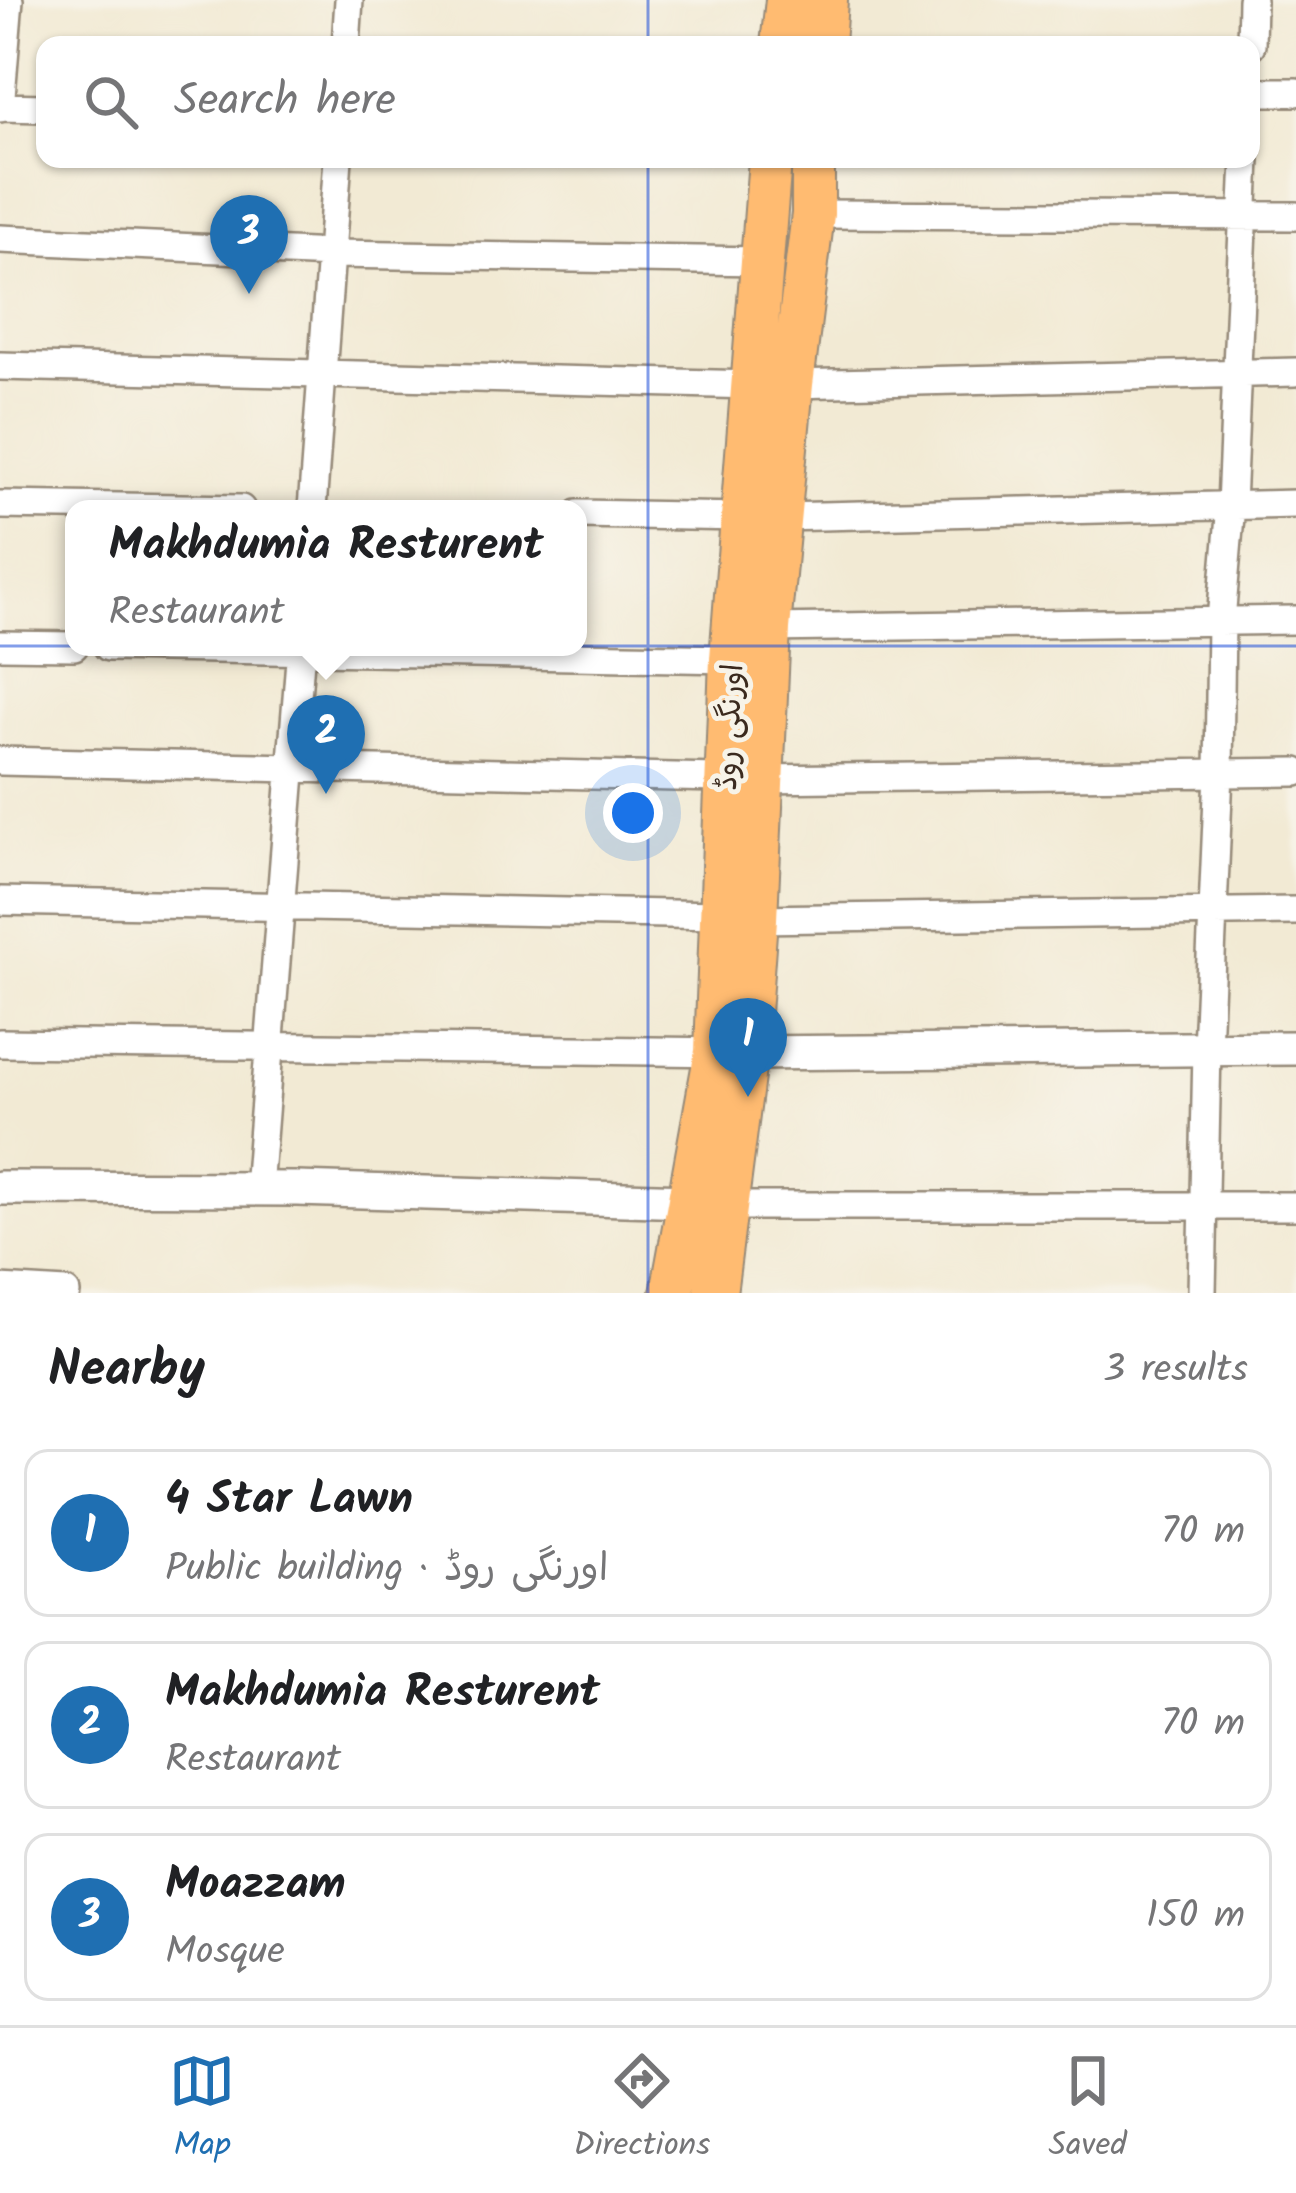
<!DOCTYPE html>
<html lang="en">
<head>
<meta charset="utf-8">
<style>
	body { margin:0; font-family:Kalam,"Playpen Sans Arabic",sans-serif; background:#f6f6f6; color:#202124 }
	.you { position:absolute; left:633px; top:813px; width:42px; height:42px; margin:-30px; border:9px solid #fff; border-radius:50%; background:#1a73e8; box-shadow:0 0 0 18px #1a73e833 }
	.badge { display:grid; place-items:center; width:78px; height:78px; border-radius:50%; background:#1f6fb2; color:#fff; font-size:39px; font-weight:700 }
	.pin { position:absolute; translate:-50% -99px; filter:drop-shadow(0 3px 6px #0008) }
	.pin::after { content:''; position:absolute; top:63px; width:42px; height:36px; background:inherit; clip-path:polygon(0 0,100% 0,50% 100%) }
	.popup { position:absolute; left:65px; top:500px; width:522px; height:156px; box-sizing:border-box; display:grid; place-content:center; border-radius:24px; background:#fff; filter:drop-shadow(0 3px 9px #0005); font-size:39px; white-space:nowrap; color:#757577 }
	.popup b { font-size:45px; color:#202124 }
	.popup::after { content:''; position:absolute; left:50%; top:100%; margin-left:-24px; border:24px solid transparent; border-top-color:#fff }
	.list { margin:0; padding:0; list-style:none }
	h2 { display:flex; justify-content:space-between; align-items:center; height:156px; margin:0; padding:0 48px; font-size:51px }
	h2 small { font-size:39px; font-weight:400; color:#757577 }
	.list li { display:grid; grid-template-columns:78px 1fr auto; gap:36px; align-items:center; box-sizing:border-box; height:168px; margin:0 24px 24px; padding:0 24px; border:3px solid #e0e0e0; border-radius:24px }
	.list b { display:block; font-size:45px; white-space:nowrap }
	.list p { margin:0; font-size:39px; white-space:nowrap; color:#757577 }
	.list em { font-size:39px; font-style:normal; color:#757577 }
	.icon { flex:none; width:66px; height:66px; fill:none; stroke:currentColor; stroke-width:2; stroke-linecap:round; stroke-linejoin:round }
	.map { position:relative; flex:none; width:1296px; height:1293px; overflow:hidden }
	.search { position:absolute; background:#fff; box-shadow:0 3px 9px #0004; left:36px; right:36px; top:36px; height:132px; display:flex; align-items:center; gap:30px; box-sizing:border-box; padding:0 42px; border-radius:24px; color:#757577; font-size:45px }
	.sheet { height:732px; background:#fff }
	nav { display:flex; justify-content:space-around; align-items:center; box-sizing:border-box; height:168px; border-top:3px solid #e0e0e0; background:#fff; font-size:33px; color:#757577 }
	nav a { display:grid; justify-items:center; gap:6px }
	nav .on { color:#1f6fb2 }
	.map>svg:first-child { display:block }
</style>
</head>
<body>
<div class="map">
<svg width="1296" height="1293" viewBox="0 0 1296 1293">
	<rect width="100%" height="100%" fill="#f7f3e8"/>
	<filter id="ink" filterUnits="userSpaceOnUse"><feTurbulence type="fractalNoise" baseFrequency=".00833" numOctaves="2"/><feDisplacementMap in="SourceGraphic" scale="24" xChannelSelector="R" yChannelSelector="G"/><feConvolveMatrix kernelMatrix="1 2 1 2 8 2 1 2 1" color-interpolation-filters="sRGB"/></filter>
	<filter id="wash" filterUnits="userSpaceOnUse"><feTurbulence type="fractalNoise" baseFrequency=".004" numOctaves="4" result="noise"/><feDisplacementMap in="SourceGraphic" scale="48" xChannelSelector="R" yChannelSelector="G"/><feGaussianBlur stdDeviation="2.7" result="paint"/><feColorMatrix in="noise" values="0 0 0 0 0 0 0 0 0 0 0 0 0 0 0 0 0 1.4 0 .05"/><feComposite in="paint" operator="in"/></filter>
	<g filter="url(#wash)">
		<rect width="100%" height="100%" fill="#f2ead4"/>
	</g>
	<g filter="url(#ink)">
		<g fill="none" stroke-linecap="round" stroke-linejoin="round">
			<defs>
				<path id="minor" d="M 346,45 L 349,0
					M 1251,45 L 1252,0
					M 1251,92 L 1296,92
					M 0,107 L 45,108
					M 0,108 L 9,0
					M 813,214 L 1296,216
					M 0,239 L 332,254 L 761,261
					M 0,366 L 755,385
					M 792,384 L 1296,372
					M 0,505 L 241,509
					M 312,509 L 338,159
					M 578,514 L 744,517
					M 781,517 L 1296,504
					M 769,628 L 1296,620
					M 0,645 L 74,646
					M 108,647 L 731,659
					M 0,761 L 760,779 L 1296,772
					M 0,901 L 720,915
					M 756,919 L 1296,911
					M 0,1043 L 730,1052
					M 258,1189 L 301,647
					M 728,1206 L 1296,1206
					M 0,1289 L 66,1293
					M 1202,1293 L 1207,1048 L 1219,773 L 1221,620 L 1231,505 L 1246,159"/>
				<path id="tertiary" d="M 746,1053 L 1296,1048
					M 0,1188 L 297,1189 L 689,1201"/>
				<path id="primary" d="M 782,45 L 787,0
					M 823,45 L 826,0
					M 672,1293 L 716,1052 L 731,659 L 770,159
					M 715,1293 L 746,1053 L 756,919 L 769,628 L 792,384 L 813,214 L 813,159"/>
			</defs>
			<use href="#minor" stroke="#968a79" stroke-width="32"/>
			<use href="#tertiary" stroke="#968a79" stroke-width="38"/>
			<use href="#primary" stroke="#968a79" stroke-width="46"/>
			<use href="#minor" stroke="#fff" stroke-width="27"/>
			<use href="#tertiary" stroke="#fff" stroke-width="33"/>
			<use href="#primary" stroke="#ffbb71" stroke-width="42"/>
		</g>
	</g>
	<path fill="none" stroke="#1d4ed8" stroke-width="3" stroke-opacity="0.55" d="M 648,0 L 648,45M 648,159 L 648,1293M 0,646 L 1296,646"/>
	<g text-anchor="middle" stroke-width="10" stroke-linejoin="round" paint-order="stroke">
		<g font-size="30" fill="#3b2a1e" stroke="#f7f3e8">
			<text transform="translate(729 727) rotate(-87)" y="10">اورنگی روڈ</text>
		</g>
	</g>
</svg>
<div class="you"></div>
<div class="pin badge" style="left:748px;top:1097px">1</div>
<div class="pin badge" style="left:326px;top:794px">2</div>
<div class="popup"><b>Makhdumia Resturent</b>Restaurant</div>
<div class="pin badge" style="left:249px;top:294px">3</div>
<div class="search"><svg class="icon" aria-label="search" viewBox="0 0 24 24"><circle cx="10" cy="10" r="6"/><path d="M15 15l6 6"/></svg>Search here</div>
</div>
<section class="sheet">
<h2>Nearby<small>3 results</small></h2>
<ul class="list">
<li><span class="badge">1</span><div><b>4 Star Lawn</b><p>Public building · اورنگی روڈ</p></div><em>70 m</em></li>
<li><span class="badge">2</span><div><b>Makhdumia Resturent</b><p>Restaurant</p></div><em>70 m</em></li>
<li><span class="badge">3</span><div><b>Moazzam</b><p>Mosque</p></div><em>150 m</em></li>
</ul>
</section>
<nav>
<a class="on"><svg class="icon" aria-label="map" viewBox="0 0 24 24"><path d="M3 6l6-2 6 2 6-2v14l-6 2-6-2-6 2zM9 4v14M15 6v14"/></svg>Map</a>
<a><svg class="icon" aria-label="directions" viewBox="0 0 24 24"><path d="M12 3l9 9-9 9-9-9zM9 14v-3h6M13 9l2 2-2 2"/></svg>Directions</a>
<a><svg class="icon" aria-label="saved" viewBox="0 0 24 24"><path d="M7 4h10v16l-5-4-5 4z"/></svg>Saved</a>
</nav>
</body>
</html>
